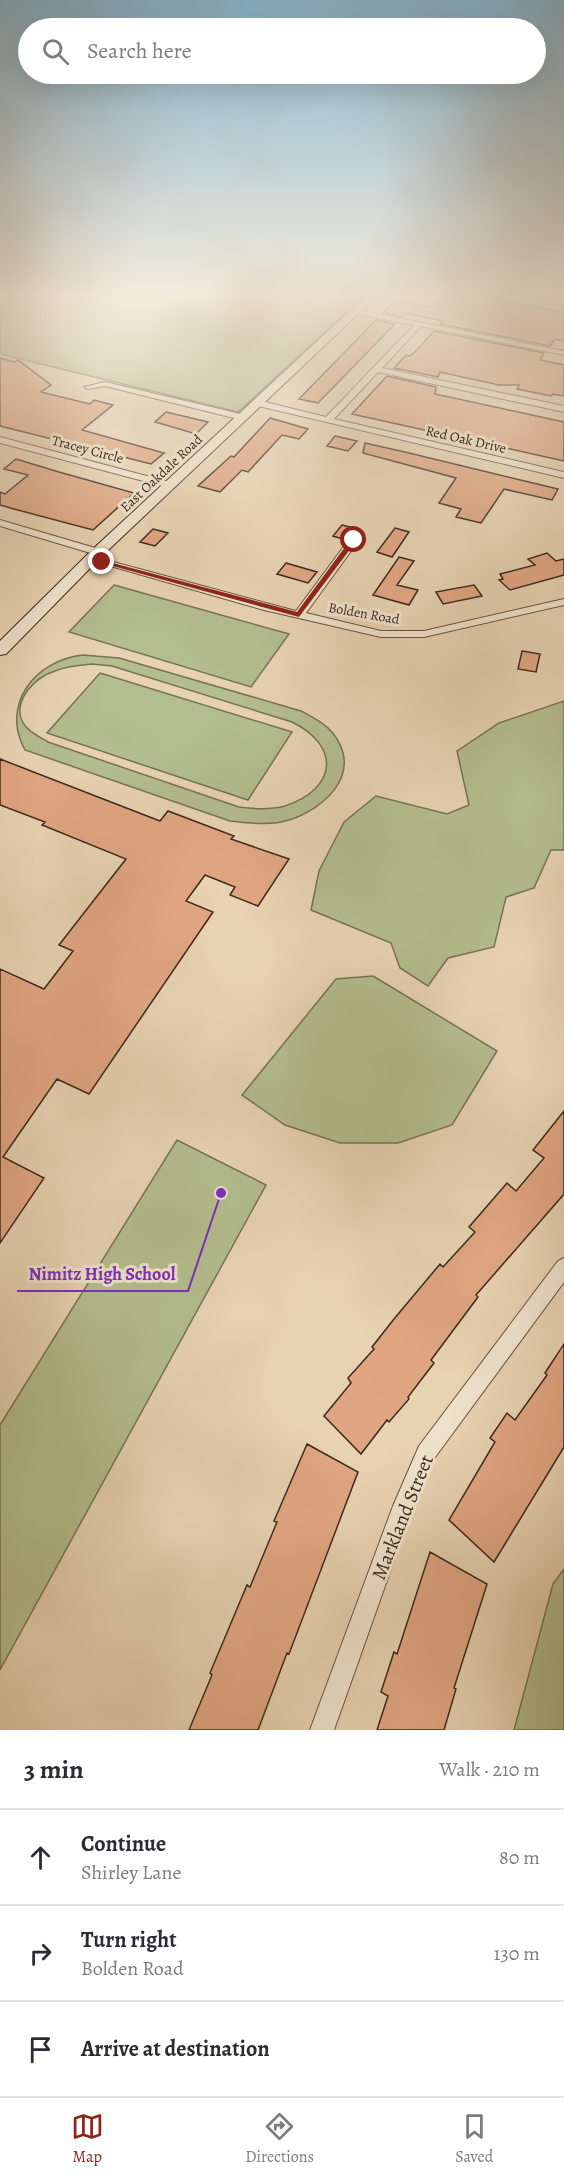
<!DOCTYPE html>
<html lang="en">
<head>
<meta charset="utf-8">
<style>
	body { margin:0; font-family:Alegreya,serif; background:#f7f7f7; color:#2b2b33 }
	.stop { position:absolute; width:18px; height:18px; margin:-14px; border:4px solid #8f2418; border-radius:50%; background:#fff }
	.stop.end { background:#8f2418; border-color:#fff; box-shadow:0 2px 6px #0008 }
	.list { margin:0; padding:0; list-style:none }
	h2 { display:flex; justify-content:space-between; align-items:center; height:78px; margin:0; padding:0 24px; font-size:26px }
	h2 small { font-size:20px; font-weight:400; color:#7c7c81 }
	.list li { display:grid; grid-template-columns:39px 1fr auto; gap:18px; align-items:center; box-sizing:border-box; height:96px; padding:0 24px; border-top:2px solid #e1e1e2 }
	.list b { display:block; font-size:22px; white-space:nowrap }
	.list p { margin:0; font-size:20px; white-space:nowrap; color:#7c7c81 }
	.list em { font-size:20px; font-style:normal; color:#7c7c81 }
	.icon { flex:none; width:33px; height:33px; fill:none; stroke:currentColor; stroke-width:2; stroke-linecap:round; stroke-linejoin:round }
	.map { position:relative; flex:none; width:564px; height:1730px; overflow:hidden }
	.search { position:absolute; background:#fff; box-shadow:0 6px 24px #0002; left:18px; right:18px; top:18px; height:66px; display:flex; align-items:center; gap:15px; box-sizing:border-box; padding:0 21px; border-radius:33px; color:#7c7c81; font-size:22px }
	.sheet { height:366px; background:#fff }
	nav { display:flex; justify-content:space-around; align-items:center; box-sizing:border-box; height:84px; border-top:2px solid #e1e1e2; background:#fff; font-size:16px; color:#7c7c81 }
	nav a { display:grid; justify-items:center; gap:3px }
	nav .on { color:#8f2418 }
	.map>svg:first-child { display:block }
</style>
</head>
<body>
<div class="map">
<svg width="564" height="1730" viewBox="0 0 564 1730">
	<rect width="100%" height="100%" fill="#e7d2b1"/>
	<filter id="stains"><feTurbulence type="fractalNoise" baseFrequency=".00333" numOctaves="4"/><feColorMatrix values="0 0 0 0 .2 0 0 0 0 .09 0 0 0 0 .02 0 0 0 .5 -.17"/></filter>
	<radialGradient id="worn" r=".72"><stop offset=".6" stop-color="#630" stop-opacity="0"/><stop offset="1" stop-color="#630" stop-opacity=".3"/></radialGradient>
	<path fill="#b3bd8d" stroke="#787256" stroke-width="1.5" fill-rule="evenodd" d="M 0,296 L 364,296 L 238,412 L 0,354 Z
		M 114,585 L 289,634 L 251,687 L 69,632 Z
		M 83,655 L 119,658 L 301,711 C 314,718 329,725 337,739 C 360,777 323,809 289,820 C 270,826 249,823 230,821 L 25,750 C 0,705 35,660 83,655 ZM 92,664 L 112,666 L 292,722 C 341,746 337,789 285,806 C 270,810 254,809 239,807 L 48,742 C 38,736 27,731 22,721 C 13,699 36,677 55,671 C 67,666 79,665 92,664 Z
		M 100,673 L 292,732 L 248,800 L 47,733 Z
		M 564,701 L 564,850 L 551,850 L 534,888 L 506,897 L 494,947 L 448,958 L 428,986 L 400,968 L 391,943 L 311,910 L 319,871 L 344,822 L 376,796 L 447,814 L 469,805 L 457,751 L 499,723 Z
		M 373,976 L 497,1051 L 452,1125 L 398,1143 L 340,1143 L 285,1125 L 242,1095 L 336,979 Z
		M 177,1140 L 266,1185 L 0,1670 L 0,1425 Z
		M 564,1569 L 564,1730 L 514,1730 L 553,1584 Z"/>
	<path fill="#e0a682" stroke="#3e281e" stroke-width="1.5" d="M 444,296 L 479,296 L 564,312 L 564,341 L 555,339 L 550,346 L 440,324 L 443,321 L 405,313 L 402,317 L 383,313 L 394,301 L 433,307 Z
		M 376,320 L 395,324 L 318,403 L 299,399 Z
		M 434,331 L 544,353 L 540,360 L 564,365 L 564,396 L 553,394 L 551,396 L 517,389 L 519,385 L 499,385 L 440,372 L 438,377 L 394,368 L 406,355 L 410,356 L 414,353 Z
		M 0,358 L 14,362 L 18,360 L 51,385 L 41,392 L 90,404 L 94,400 L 113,405 L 82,430 L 164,453 L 151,464 L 0,426 Z
		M 387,376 L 436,387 L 435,394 L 564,422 L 564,461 L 352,414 Z
		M 166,412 L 208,422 L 196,434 L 155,422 Z
		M 270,418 L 308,429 L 299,439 L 282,435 L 248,472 L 242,470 L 220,492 L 198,486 L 231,456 L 234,457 Z
		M 335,436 L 357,441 L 348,451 L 327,446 Z
		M 365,443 L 409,453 L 558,489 L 552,500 L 504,489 L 481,523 L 456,517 L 461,509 L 439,503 L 456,478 L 363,453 Z
		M 16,459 L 59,472 L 134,493 L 93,530 L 14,509 L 0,505 L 0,492 L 5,494 L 28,475 L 4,469 Z
		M 342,525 L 357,529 L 346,540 L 333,536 Z
		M 395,528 L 409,532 L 392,557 L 377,552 Z
		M 153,529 L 168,533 L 155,546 L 140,542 Z
		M 547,553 L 556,561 L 564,559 L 564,575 L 510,590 L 499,580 L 503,579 L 500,574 L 535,565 L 528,559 Z
		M 399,557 L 414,561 L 397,585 L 418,590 L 409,605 L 373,595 Z
		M 286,563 L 317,572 L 308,583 L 277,574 Z
		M 474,585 L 482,596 L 443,604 L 436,592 Z
		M 522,651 L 540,654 L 536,672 L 518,669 Z
		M 0,759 L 160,821 L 168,811 L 234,836 L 231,839 L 289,859 L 258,906 L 230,895 L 235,887 L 205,875 L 186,901 L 213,912 L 89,1094 L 57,1079 L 3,1157 L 44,1178 L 0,1243 L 0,969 L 44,989 L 73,951 L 59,945 L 126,859 L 42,825 L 45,822 L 0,805 Z
		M 564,1111 L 564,1194 L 476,1295 L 478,1297 L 431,1360 L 434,1363 L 408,1397 L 409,1399 L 389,1422 L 387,1420 L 361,1454 L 324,1416 L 351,1383 L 348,1378 L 374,1349 L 372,1347 L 394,1319 L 440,1264 L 443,1267 L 475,1232 L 469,1227 L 507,1183 L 516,1191 L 544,1158 L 533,1150 Z
		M 564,1344 L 564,1447 L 494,1562 L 449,1520 L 495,1442 L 490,1438 L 507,1413 L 515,1420 L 547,1375 L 545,1373 Z
		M 307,1444 L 358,1472 L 289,1654 L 287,1653 L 258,1730 L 189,1730 L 212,1675 L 210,1673 L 247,1585 L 250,1587 L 277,1522 L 274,1521 Z
		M 430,1552 L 487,1584 L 454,1688 L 456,1689 L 444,1730 L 377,1730 L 388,1696 L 381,1692 L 394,1652 L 397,1654 Z"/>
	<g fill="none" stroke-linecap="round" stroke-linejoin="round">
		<defs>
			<path id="street" d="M 522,296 L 537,296 L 564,301 L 564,305 Z
				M 352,309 L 564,351 L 564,355 L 421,326 L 382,368 L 564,406 L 564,412 L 378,372 L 334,419 L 564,472 L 564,478 L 254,405 L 254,401 L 257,400 L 326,417 L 414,325 L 352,313 Z
				M 105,382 L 245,415 L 246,417 L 242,420 L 105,386 L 88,389 L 84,387 Z
				M 0,437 L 173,483 L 175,485 L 170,488 L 0,443 Z
				M 0,520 L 102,550 L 103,552 L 98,555 L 94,554 L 0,526 Z
				M 354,537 L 359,540 L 306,613 L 381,631 L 424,631 L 564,599 L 564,605 L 424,637 L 381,637 L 264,610 L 86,559 L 91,556 L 296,611 L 350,538 Z
				M 564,1258 L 564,1282 L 433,1460 L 413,1507 L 334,1730 L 310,1730 L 393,1506 L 419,1446 L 558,1261 Z"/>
			<path id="secondary" d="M 366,296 L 377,296 L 103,555 L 6,654 L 0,655 L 0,641 L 93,549 Z"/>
		</defs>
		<use href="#street" stroke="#685243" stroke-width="2"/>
		<use href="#secondary" stroke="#3e281e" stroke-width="2"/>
		<use href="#street" fill="#efe2cc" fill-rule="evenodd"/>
		<use href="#secondary" fill="#efe2cc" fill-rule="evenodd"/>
	</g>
	<linearGradient id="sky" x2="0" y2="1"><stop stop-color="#87b6cf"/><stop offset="0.55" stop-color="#f4ebdc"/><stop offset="1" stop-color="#f4ebdc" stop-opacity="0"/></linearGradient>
	<rect width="564" height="538" fill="url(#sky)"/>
	<path fill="#8f2418" d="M 351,539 L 357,540 L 299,617 L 98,562 L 105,561 L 297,612 Z"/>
	<g text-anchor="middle" stroke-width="6" stroke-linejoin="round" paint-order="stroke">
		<g font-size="14" fill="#3e281e" stroke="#efe2cc">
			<text transform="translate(466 439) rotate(13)" y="5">Red Oak Drive</text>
			<text transform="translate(88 449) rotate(15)" y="5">Tracey Circle</text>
			<text transform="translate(161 473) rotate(-43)" y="5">East Oakdale Road</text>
			<text transform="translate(364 613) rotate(10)" y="5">Bolden Road</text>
		</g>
		<g font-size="20" fill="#3e281e" stroke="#efe2cc">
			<text transform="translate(402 1517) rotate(-68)" y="7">Markland Street</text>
		</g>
	</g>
	<path fill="none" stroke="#7b2cbf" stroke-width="2" d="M221 1193L188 1291H17"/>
	<circle fill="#7b2cbf" stroke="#efe2cc" stroke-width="2" cx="221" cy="1193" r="6"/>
	<g font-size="18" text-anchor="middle" font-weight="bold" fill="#7b2cbf" stroke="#efe2cc" stroke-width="6" stroke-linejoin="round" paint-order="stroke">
		<text x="102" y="1280">Nimitz High School</text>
	</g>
	<rect width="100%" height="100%" filter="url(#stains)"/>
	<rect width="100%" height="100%" fill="url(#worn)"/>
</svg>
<div class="stop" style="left:354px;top:540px"></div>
<div class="stop end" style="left:102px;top:562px"></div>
<div class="search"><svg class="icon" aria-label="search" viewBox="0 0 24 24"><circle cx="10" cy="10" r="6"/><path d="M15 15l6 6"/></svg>Search here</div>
</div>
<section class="sheet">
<h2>3 min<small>Walk · 210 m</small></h2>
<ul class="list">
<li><svg class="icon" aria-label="ahead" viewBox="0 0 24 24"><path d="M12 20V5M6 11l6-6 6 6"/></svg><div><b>Continue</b><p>Shirley Lane</p></div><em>80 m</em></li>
<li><svg class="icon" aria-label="right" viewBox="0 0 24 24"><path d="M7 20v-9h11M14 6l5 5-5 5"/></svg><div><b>Turn right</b><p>Bolden Road</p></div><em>130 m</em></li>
<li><svg class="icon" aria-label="arrive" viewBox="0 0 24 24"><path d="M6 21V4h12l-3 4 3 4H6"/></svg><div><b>Arrive at destination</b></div></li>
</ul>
</section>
<nav>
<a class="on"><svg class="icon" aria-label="map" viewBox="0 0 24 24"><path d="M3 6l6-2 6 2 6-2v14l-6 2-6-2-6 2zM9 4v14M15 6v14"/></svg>Map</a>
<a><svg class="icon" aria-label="directions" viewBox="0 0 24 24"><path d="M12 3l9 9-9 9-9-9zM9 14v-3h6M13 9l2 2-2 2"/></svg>Directions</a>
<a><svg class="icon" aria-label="saved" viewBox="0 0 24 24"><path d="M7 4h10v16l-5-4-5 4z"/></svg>Saved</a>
</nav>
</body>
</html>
